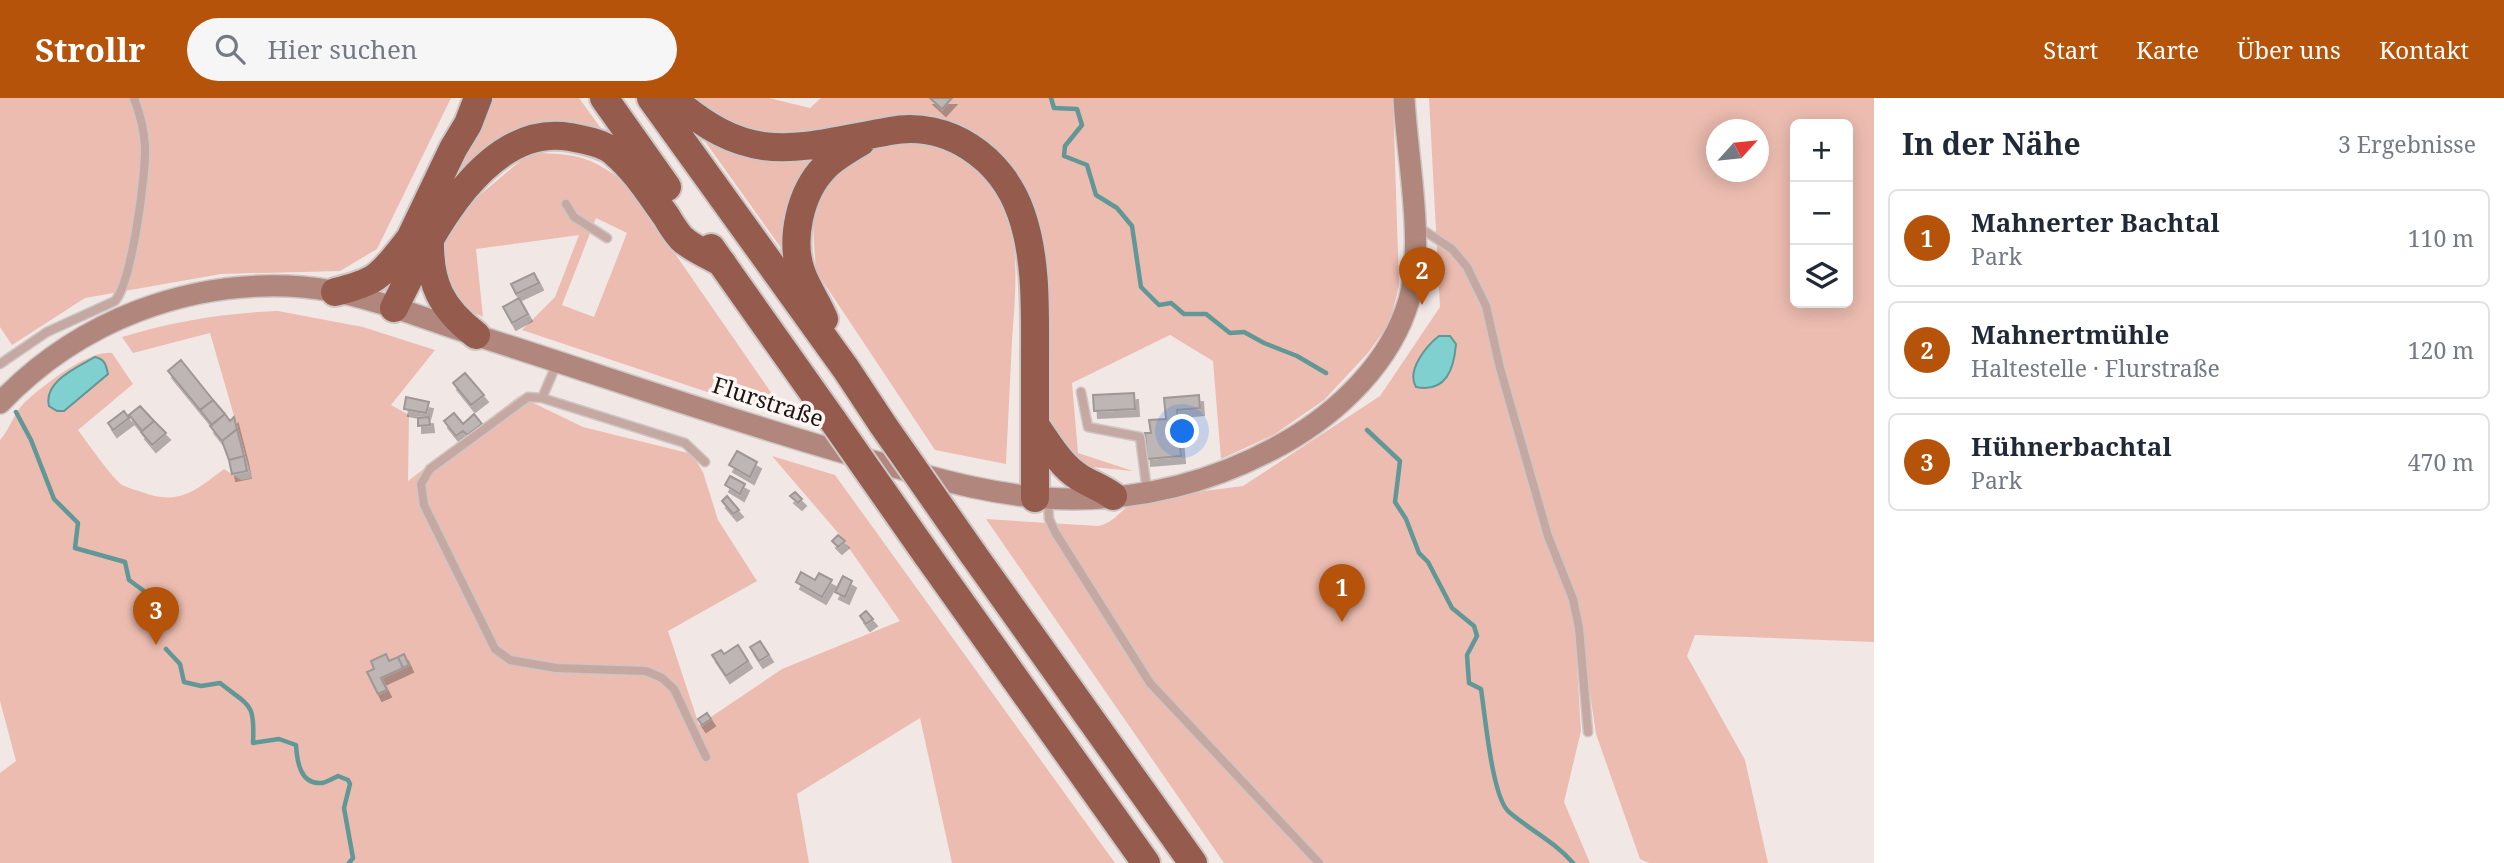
<!DOCTYPE html>
<html lang="de">
<head>
<meta charset="utf-8">
<style>
	body { margin:0; font-family:"Noto Serif",serif; background:#f6f6f7; color:#1f2937 }
	.controls { position:absolute; right:21px; top:21px; display:grid; overflow:hidden; border-radius:10px; box-shadow:0 4px 18px #0003 }
	.controls button { width:63px; height:63px; display:grid; place-items:center; padding:0; border:0; border-bottom:2px solid #e0e1e3; background:#fff; color:#1f2937; font:35px sans-serif }
	.compass { position:absolute; left:1706px; top:21px; width:63px; height:63px; border-radius:50%; background:#fff; box-shadow:0 4px 18px #0003; rotate:63deg }
	.you { position:absolute; left:1183px; top:334px; width:24px; height:24px; margin:-18px; border:5px solid #fff; border-radius:50%; background:#1a73e8; box-shadow:0 0 0 10px #1a73e833 }
	.badge { display:grid; place-items:center; width:46px; height:46px; border-radius:50%; background:#b45309; color:#fff; font-size:23px; font-weight:700 }
	.pin { position:absolute; translate:-50% -58px; filter:drop-shadow(0 2px 4px #0008) }
	.pin::after { content:''; position:absolute; top:37px; width:24px; height:21px; background:inherit; clip-path:polygon(0 0,100% 0,50% 100%) }
	.list { margin:0; padding:0; list-style:none }
	h2 { display:flex; justify-content:space-between; align-items:center; height:91px; margin:0; padding:0 28px; font-size:30px }
	h2 small { font-size:23px; font-weight:400; color:#747a83 }
	.list li { display:grid; grid-template-columns:46px 1fr auto; gap:21px; align-items:center; box-sizing:border-box; height:98px; margin:0 14px 14px; padding:0 14px; border:2px solid #e0e1e3; border-radius:10px }
	.list b { display:block; font-size:26px; white-space:nowrap }
	.list p { margin:0; font-size:23px; white-space:nowrap; color:#747a83 }
	.list em { font-size:23px; font-style:normal; color:#747a83 }
	.icon { flex:none; width:38px; height:38px; fill:none; stroke:currentColor; stroke-width:2; stroke-linecap:round; stroke-linejoin:round }
	.map { position:relative; flex:none; width:1874px; height:765px; overflow:hidden }
	header { display:flex; align-items:center; gap:42px; box-sizing:border-box; height:98px; padding:0 35px; background:#b45309; color:#fff }
	header strong { font-size:33px }
	nav { display:flex; gap:38px; margin-inline-start:auto; font-size:24px }
	.search { width:490px; height:63px; background:#f6f6f7; display:flex; align-items:center; gap:18px; box-sizing:border-box; padding:0 24px; border-radius:38px; color:#747a83; font-size:26px }
	main { display:flex }
	aside { flex:1; background:#fff }
	.map>svg:first-child { display:block }
</style>
</head>
<body>
<header>
<strong>Strollr</strong>
<div class="search"><svg class="icon" aria-label="search" viewBox="0 0 24 24"><circle cx="10" cy="10" r="6"/><path d="M15 15l6 6"/></svg>Hier suchen</div>
<nav><a>Start</a><a>Karte</a><a>Über uns</a><a>Kontakt</a></nav>
</header>
<main>
<div class="map">
<svg width="1874" height="765" viewBox="0 0 1874 765">
	<defs>
		<filter id="shadow"><feDropShadow dx="4" dy="7" stdDeviation="0" flood-color="#0004"/></filter>
	</defs>
	<rect width="100%" height="100%" fill="#f1e8e6"/>
	<path fill="#ecbcb0" fill-rule="evenodd" d="M 0,0 L 451,0 L 377,151 L 340,173 L 221,176 L 85,200 L 12,247 L 0,229 Z
		M 489,0 L 579,0 L 605,36 L 561,28 L 498,41 L 444,95 Z
		M 690,0 L 769,0 L 810,10 L 821,0 L 1393,0 L 1399,188 L 1390,224 L 1368,255 L 1324,302 L 1275,336 L 1221,361 L 1213,263 L 1170,237 L 1072,285 L 1078,355 L 1133,373 L 1081,368 L 1051,339 L 1036,117 L 912,17 L 890,19 L 827,35 L 744,35 Z
		M 1429,0 L 1874,0 L 1874,544 L 1695,537 L 1687,558 L 1745,662 L 1768,765 L 1649,765 L 1640,761 L 1596,636 L 1586,568 L 1577,568 L 1581,633 L 1564,704 L 1590,765 L 1224,765 L 986,421 L 1098,428 C 1114,425 1121,412 1135,402 L 1243,388 L 1380,298 L 1440,209 ZM 1795,26 L 1848,26 L 1848,205 L 1795,205 ZM 1716,32 L 1758,32 L 1758,74 L 1716,74 Z
		M 699,35 L 825,54 L 784,154 Z
		M 916,45 C 941,48 955,54 974,69 C 1026,111 1016,183 1012,243 C 1010,284 1008,325 1006,366 L 935,352 L 816,173 L 814,146 L 813,120 L 819,97 L 830,81 L 865,55 L 891,46 Z
		M 541,55 C 583,57 591,60 626,85 L 779,306 L 773,316 L 522,232 L 555,199 L 579,137 L 476,151 L 483,219 L 454,206 L 438,171 L 449,123 L 526,58 ZM 596,120 L 627,135 L 594,219 L 562,207 Z
		M 278,213 L 363,229 L 435,252 L 391,307 L 409,317 L 408,383 L 519,298 L 583,329 L 692,356 L 703,374 L 718,422 L 757,483 L 668,533 L 699,627 L 782,571 L 900,523 L 839,436 L 772,358 L 835,377 L 1115,765 L 952,765 L 920,620 L 797,696 L 809,765 L 0,765 L 0,675 L 16,663 L 0,603 L 0,342 C 10,331 14,315 24,305 C 41,289 89,251 112,255 L 133,286 L 78,332 C 87,344 112,380 122,387 C 128,390 136,392 142,394 C 179,408 195,393 224,371 L 241,382 L 252,380 L 210,235 L 133,255 L 122,239 C 174,223 225,215 278,213 Z"/>
	<path fill="#7fd0cf" stroke="#609897" stroke-width="2" d="M 1439,238 L 1450,238 L 1456,246 C 1454,271 1446,295 1416,289 C 1406,273 1426,248 1439,238 Z
		M 95,259 C 105,261 106,267 108,276 L 64,313 L 57,313 L 49,308 C 43,284 76,270 95,259 Z"/>
	<g fill="none" stroke-linecap="round" stroke-linejoin="round">
		<path stroke="#609897" stroke-width="4.5" d="M 1051,0 L 1054,10 L 1077,11 L 1082,27 L 1065,48 L 1064,58 L 1087,67 L 1096,97 L 1117,110 L 1132,128 L 1141,189 L 1159,207 L 1171,205 L 1184,216 L 1206,216 L 1230,235 L 1244,234 L 1264,245 L 1297,258 L 1326,275
			M 16,314 L 31,342 L 54,401 L 78,425 L 75,450 L 125,464 L 129,482 L 159,504 L 164,522
			M 1367,332 L 1400,363 L 1395,404 L 1406,421 L 1419,455 L 1428,464 L 1452,510 L 1474,528 L 1477,538 L 1467,557 L 1469,585 L 1481,591 C 1485,616 1492,700 1509,714 C 1530,732 1555,744 1573,765
			M 166,551 L 180,566 L 184,584 L 201,588 L 220,585 C 250,609 255,604 253,645 L 279,641 L 296,647 C 297,663 300,687 322,685 C 327,684 334,680 338,678 L 348,682 L 350,686 L 344,710 L 353,760 L 349,765"/>
	</g>
	<path fill="#beb6b4" stroke="#9f9795" stroke-width="2" filter="url(#shadow)" d="M 930,0 L 952,0 L 942,11 Z
		M 534,175 L 539,185 L 516,196 L 511,186 Z
		M 519,200 L 528,216 L 512,225 L 503,209 Z
		M 181,262 L 213,302 L 200,312 L 168,273 Z
		M 465,275 L 484,297 L 471,307 L 453,285 Z
		M 1134,295 L 1135,311 L 1094,313 L 1093,297 Z
		M 1199,297 L 1200,310 L 1177,312 L 1181,358 L 1147,361 L 1145,335 L 1151,335 L 1149,322 L 1166,321 L 1164,300 Z
		M 406,299 L 429,304 L 426,315 L 404,311 Z
		M 213,302 L 225,316 L 212,327 L 200,312 Z
		M 140,308 L 154,323 L 142,333 L 129,317 Z
		M 124,313 L 129,320 L 113,332 L 108,325 Z
		M 454,315 L 463,326 L 474,316 L 482,326 L 467,337 L 463,333 L 456,338 L 444,323 Z
		M 225,316 L 230,323 L 234,319 L 237,331 L 222,343 L 210,328 Z
		M 429,319 L 430,327 L 418,328 L 418,320 Z
		M 154,323 L 166,335 L 152,347 L 141,334 Z
		M 237,331 L 244,358 L 229,362 L 222,343 Z
		M 737,353 L 757,364 L 750,379 L 729,367 Z
		M 244,358 L 247,373 L 232,376 L 229,362 Z
		M 730,378 L 745,386 L 740,396 L 725,387 Z
		M 795,394 L 802,401 L 798,405 L 790,398 Z
		M 727,398 L 739,412 L 733,416 L 722,403 Z
		M 838,437 L 845,443 L 838,449 L 832,443 Z
		M 801,474 L 815,482 L 819,475 L 832,482 L 822,499 L 796,484 Z
		M 843,478 L 852,483 L 845,499 L 835,494 Z
		M 866,513 L 873,521 L 866,526 L 860,518 Z
		M 760,543 L 769,557 L 759,563 L 750,549 Z
		M 738,547 L 748,563 L 726,578 L 712,557 L 721,552 L 724,556 Z
		M 386,556 L 389,563 L 398,559 L 403,570 L 381,580 L 387,592 L 378,596 L 367,574 L 374,571 L 371,563 Z
		M 404,556 L 409,567 L 403,570 L 398,559 Z
		M 707,615 L 711,621 L 702,627 L 698,621 Z"/>
	<g fill="none" stroke-linecap="round" stroke-linejoin="round">
		<defs>
			<path id="lane" d="M 566,106 L 574,119 L 607,140
				M 1417,128 L 1452,151 L 1467,169 L 1486,208 L 1500,270 L 1548,438 L 1573,501 L 1579,530 L 1588,634
				M 557,265 L 542,300 L 528,299 L 430,371 L 421,386 L 424,407 L 495,551 L 510,562 L 556,570 L 646,573 L 662,580 L 674,591 L 706,659
				M 0,266 L 47,234 L 115,203 C 132,183 146,77 145,48 C 144,31 140,16 134,0
				M 1081,294 L 1088,329 L 1140,339 L 1147,393
				M 542,300 L 685,345 L 705,364
				M 1048,402 L 1049,421 L 1055,434 L 1150,585 L 1319,765"/>
			<path id="secondary" d="M 0,305 C 78,223 189,180 303,189 C 364,194 423,221 481,239 C 607,279 731,323 859,359 C 929,379 1000,401 1074,401 C 1148,401 1220,381 1284,345 C 1339,314 1391,264 1409,202 C 1425,143 1407,61 1404,0"/>
			<path id="highway" d="M 604,0 L 667,89
				M 651,0 L 846,271 L 883,327
				M 672,0 C 752,70 795,50 890,33 C 948,22 1002,60 1021,115 C 1037,160 1035,214 1035,262 C 1035,308 1035,354 1035,400
				M 430,141 C 429,186 441,210 476,237
				M 408,145 L 453,51 L 468,26 L 478,0
				M 711,150 L 834,324
				M 335,194 C 380,183 381,177 409,142
				M 394,210 C 426,146 482,24 570,39 C 585,42 604,45 615,55 C 636,73 650,96 666,118 C 670,125 675,133 681,140 C 691,150 709,157 722,165
				M 824,221 C 818,206 808,192 802,176 C 789,143 800,94 825,69 C 835,59 849,51 861,44
				M 1035,327 C 1048,345 1060,367 1079,379 C 1090,386 1102,390 1113,398
				M 973,456 L 1193,765
				M 927,457 L 1146,765"/>
		</defs>
		<use href="#lane" stroke="#cec6c4" stroke-width="11"/>
		<use href="#secondary" stroke="#cec6c4" stroke-width="24"/>
		<use href="#highway" stroke="#cec6c4" stroke-width="32"/>
		<use href="#lane" stroke="#c5a8a1" stroke-width="8"/>
		<use href="#secondary" stroke="#b1877d" stroke-width="21"/>
		<use href="#highway" stroke="#955b4d" stroke-width="28"/>
		<defs>
			<path id="highway-bridge" d="M 834,324 L 927,457
				M 883,327 L 973,456"/>
		</defs>
		<use href="#highway-bridge" stroke="#cec6c4" stroke-width="32" stroke-linecap="butt"/>
		<use href="#highway-bridge" stroke="#955b4d" stroke-width="28"/>
	</g>
	<g text-anchor="middle" stroke-width="7" stroke-linejoin="round" paint-order="stroke">
		<g font-size="23" fill="#181514" stroke="#fef6f3">
			<text transform="translate(768 304) rotate(18)" y="8">Flurstraße</text>
		</g>
	</g>
</svg>
<div class="controls">
<button>+</button>
<button>−</button>
<button><svg class="icon" aria-label="layers" viewBox="0 0 24 24"><path d="M12 4l9 5-9 5-9-5zM3 14l9 5 9-5"/></svg></button>
</div>
<svg class="compass" viewBox="-18 -18 36 36"><path d="M0-13l5 13h-10z" fill="#e53935"/><path d="M0 13l5-13h-10z" fill="#747a83"/></svg>
<div class="you"></div>
<div class="pin badge" style="left:1342px;top:524px">1</div>
<div class="pin badge" style="left:1422px;top:207px">2</div>
<div class="pin badge" style="left:156px;top:547px">3</div>
</div>
<aside>
<h2>In der Nähe<small>3 Ergebnisse</small></h2>
<ul class="list">
<li><span class="badge">1</span><div><b>Mahnerter Bachtal</b><p>Park</p></div><em>110 m</em></li>
<li><span class="badge">2</span><div><b>Mahnertmühle</b><p>Haltestelle · Flurstraße</p></div><em>120 m</em></li>
<li><span class="badge">3</span><div><b>Hühnerbachtal</b><p>Park</p></div><em>470 m</em></li>
</ul>
</aside>
</main>
</body>
</html>
